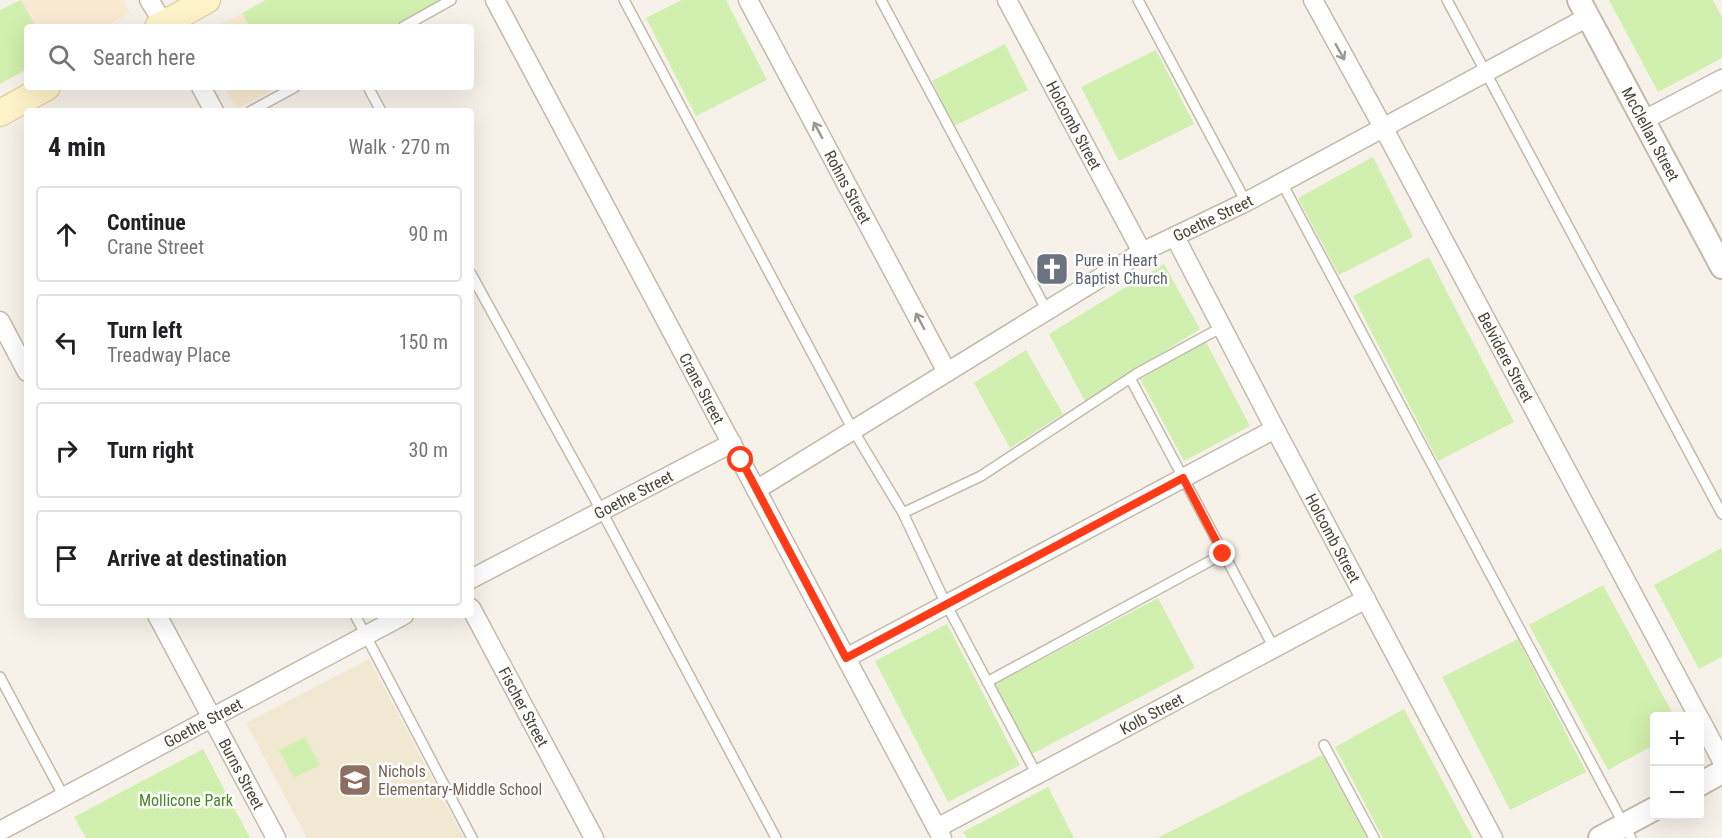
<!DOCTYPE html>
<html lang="en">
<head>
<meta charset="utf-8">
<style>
	body { margin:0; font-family:"Roboto Condensed",sans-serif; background:#f6f6f6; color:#202124 }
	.controls { position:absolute; right:18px; bottom:18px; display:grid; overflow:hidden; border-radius:6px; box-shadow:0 6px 24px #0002 }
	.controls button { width:54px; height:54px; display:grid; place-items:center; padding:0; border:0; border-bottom:2px solid #e0e0e0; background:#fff; color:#202124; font:30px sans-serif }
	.stop { position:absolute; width:18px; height:18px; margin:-14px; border:4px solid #ff3c17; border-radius:50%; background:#fff }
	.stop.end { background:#ff3c17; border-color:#fff; box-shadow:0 2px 6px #0008 }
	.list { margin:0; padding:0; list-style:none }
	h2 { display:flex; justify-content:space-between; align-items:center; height:78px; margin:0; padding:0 24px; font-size:26px }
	h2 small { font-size:20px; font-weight:400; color:#757577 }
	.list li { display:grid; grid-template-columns:39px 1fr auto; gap:18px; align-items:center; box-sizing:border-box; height:96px; margin:0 12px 12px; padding:0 12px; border:2px solid #e0e0e0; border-radius:6px }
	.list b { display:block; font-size:22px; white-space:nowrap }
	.list p { margin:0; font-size:20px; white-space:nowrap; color:#757577 }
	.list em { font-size:20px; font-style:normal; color:#757577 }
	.icon { flex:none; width:33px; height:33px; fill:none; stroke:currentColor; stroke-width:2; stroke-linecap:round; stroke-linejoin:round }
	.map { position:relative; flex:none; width:1722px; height:838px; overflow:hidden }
	.search { position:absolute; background:#fff; box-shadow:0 6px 24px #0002; left:24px; top:24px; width:450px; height:66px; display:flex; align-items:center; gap:15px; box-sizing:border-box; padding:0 21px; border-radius:6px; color:#757577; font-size:22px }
	.panel { position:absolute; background:#fff; box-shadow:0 6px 24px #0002; left:24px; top:108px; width:450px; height:510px; border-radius:6px }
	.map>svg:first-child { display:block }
</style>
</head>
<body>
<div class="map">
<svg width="1722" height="838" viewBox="0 0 1722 838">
	<rect width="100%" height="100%" fill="#f6f2e9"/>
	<path fill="#faead3" d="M 21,0 L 123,0 L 130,13 L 104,27 L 36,27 Z
		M 242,13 L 250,27 L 215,27 Z
		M 225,87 L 278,87 L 237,109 Z"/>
	<path fill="#f1e8d2" d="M 369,659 L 464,838 L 307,838 L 246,723 Z"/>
	<path fill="#d1efae" d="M 21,0 L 36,27 L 27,27 L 27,69 L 0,84 L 0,10 Z
		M 266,0 L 441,0 L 391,27 L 250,27 L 242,13 Z
		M 682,0 L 726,0 L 767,80 L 696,116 L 646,18 Z
		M 1609,0 L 1713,0 L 1722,17 L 1722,58 L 1658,92 Z
		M 1005,44 L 1028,90 L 954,126 L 932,81 Z
		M 1156,50 L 1194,124 L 1119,161 L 1081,87 Z
		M 1373,157 L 1413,237 L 1339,275 L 1298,198 Z
		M 1429,257 L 1514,422 L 1438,461 L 1353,296 Z
		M 1164,264 L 1200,329 L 1085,401 L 1049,334 Z
		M 1206,342 L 1250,426 L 1184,461 L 1140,379 Z
		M 1026,350 L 1063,414 L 1010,448 L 974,383 Z
		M 1722,548 L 1722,657 L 1699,669 L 1654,585 Z
		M 1603,585 L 1674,716 L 1654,716 L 1654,745 L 1608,770 L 1529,625 Z
		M 1158,598 L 1195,668 L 1032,754 L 995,684 Z
		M 947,624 L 1020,765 L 948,802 L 875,661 Z
		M 1518,639 L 1586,772 L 1510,810 L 1442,677 Z
		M 1404,709 L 1473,838 L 1383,838 L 1335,747 Z
		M 305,737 L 320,765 L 294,778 L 279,750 Z
		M 203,749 L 250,838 L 86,838 L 74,817 Z
		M 1322,755 L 1367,838 L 1157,838 Z
		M 1048,787 L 1074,838 L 967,838 L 963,832 Z"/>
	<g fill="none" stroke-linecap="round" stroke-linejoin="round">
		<defs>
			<path id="service" d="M 624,0 L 853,430 L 903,513 L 946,604 L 1037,775
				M 881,0 L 1047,311
				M 1138,0 L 1246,202
				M 1447,0 L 1722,514
				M 403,27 L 451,0
				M 368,87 L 381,111
				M 251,111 L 295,87
				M 1282,183 L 1631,838
				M 471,274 L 601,510 L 776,838
				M 1130,378 L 1274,648
				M 903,513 L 981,476 L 1138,373 L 1222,327
				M 355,615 L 472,838
				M 0,677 L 64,797
				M 987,682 L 1223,554
				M 1324,745 L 1374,838"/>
			<g id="minor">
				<path d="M 149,0 L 166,27"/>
				<path id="s1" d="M 495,0 L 942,838"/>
				<path id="s2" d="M 748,0 L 947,372"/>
				<path id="s3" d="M 1007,0 L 1142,252"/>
				<path id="s4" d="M 1313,0 L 1384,129 L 1698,716"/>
				<path d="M 201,87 L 214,111"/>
				<path d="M 1644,120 L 1722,79"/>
				<path id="s5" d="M 1175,237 L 1275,429 L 1493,838"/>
				<path d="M 0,321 L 27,372"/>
				<path id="s6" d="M 756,490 L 1142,252 L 1246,202 L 1588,17"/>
				<path id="s7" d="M 471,579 L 732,443"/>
				<path id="s8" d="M 471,608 L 594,838"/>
				<path id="s9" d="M 157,615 L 276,838"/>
				<path d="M 846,658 L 1275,429"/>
				<path d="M 1700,719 L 1722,761"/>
				<path id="s10" d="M 937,828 L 1366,599"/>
				<path id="s11" d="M 0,831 L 404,615"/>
			</g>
			<g id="tertiary">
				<path id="s12" d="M 1579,0 L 1722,267"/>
				<path d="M 1700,784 L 1722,772"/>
				<path d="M 1600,838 L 1654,809"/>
			</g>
			<path id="secondary" d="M 158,27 L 207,0
				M 0,113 L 47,87"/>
		</defs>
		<use href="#service" stroke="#c3bbaa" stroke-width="12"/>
		<use href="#minor" stroke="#c3bbaa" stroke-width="21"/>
		<use href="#tertiary" stroke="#c3bbaa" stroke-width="26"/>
		<use href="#secondary" stroke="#dbc894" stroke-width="28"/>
		<use href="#service" stroke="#fff" stroke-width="9"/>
		<use href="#minor" stroke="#fff" stroke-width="18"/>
		<use href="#tertiary" stroke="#fff" stroke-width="22"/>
		<use href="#secondary" stroke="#fff3ca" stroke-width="26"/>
	</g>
	<defs><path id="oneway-shaft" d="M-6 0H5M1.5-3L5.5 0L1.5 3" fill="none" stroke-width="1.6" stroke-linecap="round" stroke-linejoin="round" transform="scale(1.5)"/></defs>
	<g stroke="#9c9890">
		<use href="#oneway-shaft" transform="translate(1340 52) rotate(61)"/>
		<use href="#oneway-shaft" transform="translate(818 130) rotate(-118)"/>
		<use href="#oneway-shaft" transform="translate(920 321) rotate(-118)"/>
	</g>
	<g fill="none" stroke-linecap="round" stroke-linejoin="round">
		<path stroke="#ff3c17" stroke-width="8" d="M 741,460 L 846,658 L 1183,478 L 1223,554"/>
	</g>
	<defs>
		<symbol id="church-square" viewBox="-11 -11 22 22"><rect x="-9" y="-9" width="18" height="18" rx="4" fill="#6b7280" stroke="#fff"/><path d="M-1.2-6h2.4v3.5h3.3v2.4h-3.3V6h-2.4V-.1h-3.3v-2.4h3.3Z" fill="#fff"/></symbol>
		<symbol id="school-square" viewBox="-11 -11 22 22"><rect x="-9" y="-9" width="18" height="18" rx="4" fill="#8d6e63" stroke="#fff"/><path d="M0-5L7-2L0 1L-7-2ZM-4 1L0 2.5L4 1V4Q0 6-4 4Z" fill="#fff"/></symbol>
	</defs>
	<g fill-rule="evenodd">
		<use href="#church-square" x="1033" y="250" width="38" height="38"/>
		<use href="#school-square" x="336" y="761" width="38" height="38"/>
	</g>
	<g text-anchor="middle" stroke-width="5" stroke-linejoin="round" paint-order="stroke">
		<g font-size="16" fill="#4b4336" stroke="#fff">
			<text dy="6" stroke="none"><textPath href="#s3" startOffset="142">Holcomb Street</textPath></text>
			<text dy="6" stroke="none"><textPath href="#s12" startOffset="152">McClellan Street</textPath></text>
			<text dy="6" stroke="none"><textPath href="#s2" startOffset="212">Rohns Street</textPath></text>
			<text dy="6" stroke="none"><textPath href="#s6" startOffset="532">Goethe Street</textPath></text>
			<text dy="6" stroke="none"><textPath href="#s4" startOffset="406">Belvidere Street</textPath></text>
			<text dy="6" stroke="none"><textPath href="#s1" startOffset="440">Crane Street</textPath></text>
			<text dy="6" stroke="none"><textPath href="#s7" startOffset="183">Goethe Street</textPath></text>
			<text dy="6" stroke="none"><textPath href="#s5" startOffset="340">Holcomb Street</textPath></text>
			<text dy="6" stroke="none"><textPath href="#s8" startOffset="112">Fischer Street</textPath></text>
			<text dy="6" stroke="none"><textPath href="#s10" startOffset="243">Kolb Street</textPath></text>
			<text dy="6" stroke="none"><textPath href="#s11" startOffset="230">Goethe Street</textPath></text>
			<text dy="6" stroke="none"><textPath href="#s9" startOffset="180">Burns Street</textPath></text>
		</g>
		<g font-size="16" fill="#5b616d" stroke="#fff" text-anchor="start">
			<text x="1075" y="266">Pure in Heart<tspan x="1075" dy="18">Baptist Church</tspan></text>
		</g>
		<g font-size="16" fill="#785e54" stroke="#fff" text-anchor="start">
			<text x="378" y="777">Nichols<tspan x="378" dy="18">Elementary-Middle School</tspan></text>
		</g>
		<g font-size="16" fill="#478521" stroke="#fff">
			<text x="186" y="806">Mollicone Park</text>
		</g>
	</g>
</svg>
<div class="controls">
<button>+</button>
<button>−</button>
</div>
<div class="stop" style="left:741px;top:460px"></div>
<div class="stop end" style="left:1223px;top:554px"></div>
<div class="search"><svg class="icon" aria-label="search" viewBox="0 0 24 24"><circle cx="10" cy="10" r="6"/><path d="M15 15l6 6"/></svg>Search here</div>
<section class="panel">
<h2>4 min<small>Walk · 270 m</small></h2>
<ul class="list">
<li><svg class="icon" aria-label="ahead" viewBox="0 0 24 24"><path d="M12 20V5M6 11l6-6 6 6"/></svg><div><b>Continue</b><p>Crane Street</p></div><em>90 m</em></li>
<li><svg class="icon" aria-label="left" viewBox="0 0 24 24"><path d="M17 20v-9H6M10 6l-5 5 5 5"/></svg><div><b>Turn left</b><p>Treadway Place</p></div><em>150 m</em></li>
<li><svg class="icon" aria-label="right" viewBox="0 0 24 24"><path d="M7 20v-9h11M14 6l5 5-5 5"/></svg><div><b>Turn right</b></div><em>30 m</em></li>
<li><svg class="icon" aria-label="arrive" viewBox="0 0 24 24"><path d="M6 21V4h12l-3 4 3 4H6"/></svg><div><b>Arrive at destination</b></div></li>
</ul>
</section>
</div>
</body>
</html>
